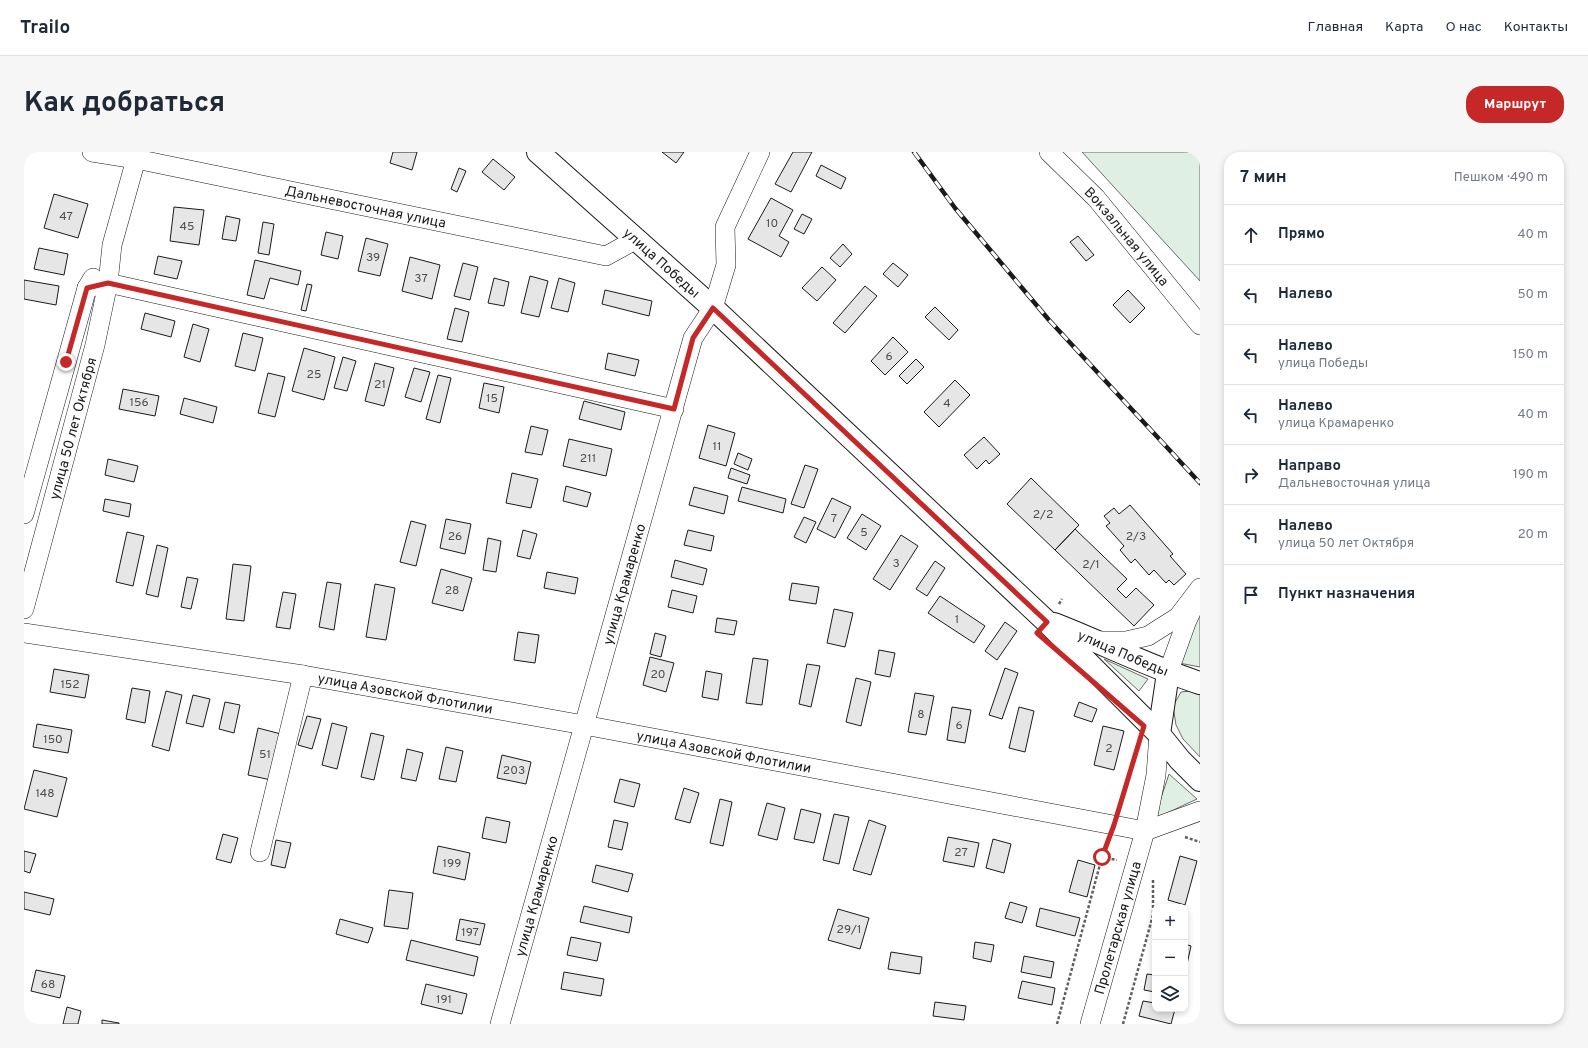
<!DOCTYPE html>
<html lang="ru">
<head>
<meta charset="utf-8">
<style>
	body { margin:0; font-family:Overpass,sans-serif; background:#f6f6f7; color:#1f2937 }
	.controls { position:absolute; right:12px; bottom:12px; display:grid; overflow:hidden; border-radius:8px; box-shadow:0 2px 6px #0003 }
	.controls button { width:36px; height:36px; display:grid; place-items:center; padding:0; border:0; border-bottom:1px solid #e0e1e3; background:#fff; color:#1f2937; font:20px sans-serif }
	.stop { position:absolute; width:12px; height:12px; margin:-9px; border:3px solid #c62828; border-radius:50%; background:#fff }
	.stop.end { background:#c62828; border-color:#fff; box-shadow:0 1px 4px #0008 }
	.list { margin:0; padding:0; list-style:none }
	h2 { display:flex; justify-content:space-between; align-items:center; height:52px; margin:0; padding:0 16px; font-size:17px }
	h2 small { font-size:13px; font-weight:400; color:#747a83 }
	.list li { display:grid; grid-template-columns:26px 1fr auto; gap:12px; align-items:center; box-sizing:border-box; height:60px; padding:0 16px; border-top:1px solid #e0e1e3 }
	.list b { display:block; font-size:15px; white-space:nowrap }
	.list p { margin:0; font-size:13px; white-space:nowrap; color:#747a83 }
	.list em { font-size:13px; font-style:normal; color:#747a83 }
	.icon { flex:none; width:22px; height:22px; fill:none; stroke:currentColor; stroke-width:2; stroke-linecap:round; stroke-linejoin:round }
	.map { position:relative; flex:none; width:1176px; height:872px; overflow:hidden; border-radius:16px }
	header { display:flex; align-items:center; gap:24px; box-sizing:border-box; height:56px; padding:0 20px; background:#fff; border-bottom:1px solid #e0e1e3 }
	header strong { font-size:19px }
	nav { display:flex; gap:22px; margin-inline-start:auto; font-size:14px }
	.intro { display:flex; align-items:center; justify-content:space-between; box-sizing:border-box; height:96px; padding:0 24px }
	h1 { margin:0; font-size:28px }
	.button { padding:10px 18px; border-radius:16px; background:#c62828; color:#fff; font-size:14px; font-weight:700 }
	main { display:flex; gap:24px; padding:0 24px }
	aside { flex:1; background:#fff; border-radius:16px; box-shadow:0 2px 6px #0003 }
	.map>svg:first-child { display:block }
</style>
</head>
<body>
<header>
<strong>Trailo</strong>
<nav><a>Главная</a><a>Карта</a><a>О нас</a><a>Контакты</a></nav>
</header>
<div class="intro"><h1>Как добраться</h1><a class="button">Маршрут</a></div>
<main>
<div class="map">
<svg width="1176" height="872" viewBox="0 0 1176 872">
	<rect width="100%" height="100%" fill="#fff"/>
	<path fill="#e0efe3" stroke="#6a6a6a" d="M 1058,0 L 1176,0 L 1176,129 Z
		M 1176,457 L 1176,515 L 1155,511 Z
		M 1080,507 L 1124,527 L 1115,539 Z
		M 1176,538 L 1176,605 L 1159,587 L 1152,573 L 1149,554 L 1157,540 Z
		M 1145,622 L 1173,647 L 1130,667 Z"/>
	<path fill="#e6e6e6" stroke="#1a1a1a" d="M 369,0 L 393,0 L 388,18 L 366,11 Z
		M 638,0 L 660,0 L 652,11 Z
		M 769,0 L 788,0 L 767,40 L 751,32 Z
		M 469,7 L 491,25 L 480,38 L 458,20 Z
		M 797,13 L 822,26 L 817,37 L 792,24 Z
		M 435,16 L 442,19 L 433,40 L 427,37 Z
		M 30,42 L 64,52 L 54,86 L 20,76 Z
		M 747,46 L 769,58 L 755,84 L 765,90 L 757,105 L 724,87 Z
		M 150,55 L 180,58 L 175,93 L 146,89 Z
		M 778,62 L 788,67 L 780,82 L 770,77 Z
		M 202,64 L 216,67 L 212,89 L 198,87 Z
		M 239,70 L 250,72 L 245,103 L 234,101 Z
		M 302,80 L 319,84 L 314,107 L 297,103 Z
		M 1054,84 L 1070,103 L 1062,109 L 1046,90 Z
		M 342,86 L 364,92 L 356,124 L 334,119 Z
		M 819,92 L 828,102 L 816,115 L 806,106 Z
		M 15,96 L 44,102 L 40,123 L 10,117 Z
		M 134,104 L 158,109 L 153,127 L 130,122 Z
		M 386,105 L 416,113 L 408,147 L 378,139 Z
		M 231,108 L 277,119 L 274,133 L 246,126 L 240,147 L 223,143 Z
		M 439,111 L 454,115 L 446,148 L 430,144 Z
		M 869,111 L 884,123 L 874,135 L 859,122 Z
		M 798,115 L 812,128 L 793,149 L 778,136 Z
		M 506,124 L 524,129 L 515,165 L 497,161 Z
		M 470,126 L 485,130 L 480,154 L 464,151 Z
		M 535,126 L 551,131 L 544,160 L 527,156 Z
		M 0,128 L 35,134 L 32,153 L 0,147 Z
		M 283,132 L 288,133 L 282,159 L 277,158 Z
		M 841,134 L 853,144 L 821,181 L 809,171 Z
		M 581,138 L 628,149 L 625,164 L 578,152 Z
		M 1104,138 L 1121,156 L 1106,171 L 1089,153 Z
		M 911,155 L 934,178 L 925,188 L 901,165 Z
		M 431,156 L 445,160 L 438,190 L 423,187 Z
		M 121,161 L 151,169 L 147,185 L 117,177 Z
		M 169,172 L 185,177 L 176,210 L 160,205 Z
		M 219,181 L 239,186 L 231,219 L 211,214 Z
		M 869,185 L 884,200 L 861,223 L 847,209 Z
		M 280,196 L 311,205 L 300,248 L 268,239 Z
		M 584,201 L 615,208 L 611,224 L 581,217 Z
		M 319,205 L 332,209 L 323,239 L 310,236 Z
		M 892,207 L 900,215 L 883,232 L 875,224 Z
		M 351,211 L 370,216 L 360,254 L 341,249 Z
		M 390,216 L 406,220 L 397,250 L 381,245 Z
		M 244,221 L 261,225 L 251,265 L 234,261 Z
		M 414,223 L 427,226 L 416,271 L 402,267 Z
		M 931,228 L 946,243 L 915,275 L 900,260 Z
		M 460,231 L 480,235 L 475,261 L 455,256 Z
		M 99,237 L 135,244 L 131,264 L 95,257 Z
		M 160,246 L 193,255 L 189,271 L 156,262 Z
		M 560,249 L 601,260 L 597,278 L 555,267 Z
		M 684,273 L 711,281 L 702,314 L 675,306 Z
		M 507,274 L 524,278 L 518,303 L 501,300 Z
		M 960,285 L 976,302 L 965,312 L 962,308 L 953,317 L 940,303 Z
		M 545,287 L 588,297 L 582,324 L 539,314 Z
		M 714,301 L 728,307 L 724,318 L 710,312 Z
		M 84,307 L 114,314 L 110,330 L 81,323 Z
		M 781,313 L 794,317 L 780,356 L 767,352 Z
		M 707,316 L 726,323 L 723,332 L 704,326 Z
		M 488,321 L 514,327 L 507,356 L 482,351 Z
		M 1007,326 L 1055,373 L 1031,398 L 983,352 Z
		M 542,334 L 567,341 L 563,355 L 539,349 Z
		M 670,335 L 704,344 L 700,362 L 665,353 Z
		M 718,335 L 762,347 L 759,361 L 714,349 Z
		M 808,346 L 827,355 L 811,386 L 793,377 Z
		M 81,347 L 107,352 L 105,365 L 79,359 Z
		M 1106,353 L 1149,402 L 1146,404 L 1162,422 L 1150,433 L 1145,428 L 1142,431 L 1130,418 L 1125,423 L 1111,407 L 1107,411 L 1096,398 L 1100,394 L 1082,374 L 1086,371 L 1080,364 L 1090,356 L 1095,362 Z
		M 838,362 L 857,374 L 842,398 L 823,386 Z
		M 780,365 L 792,370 L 782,391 L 770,385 Z
		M 422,367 L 447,372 L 441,402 L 416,396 Z
		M 387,369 L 402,373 L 392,414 L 376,410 Z
		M 1051,377 L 1103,427 L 1093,437 L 1102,446 L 1112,436 L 1130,453 L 1110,474 L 1031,398 Z
		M 499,378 L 513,382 L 506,407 L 493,404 Z
		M 664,378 L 690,384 L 687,399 L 660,393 Z
		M 103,380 L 120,384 L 109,434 L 92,430 Z
		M 877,383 L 894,394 L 866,438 L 849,427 Z
		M 464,386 L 477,389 L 472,420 L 459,418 Z
		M 133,393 L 144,396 L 134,445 L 122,442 Z
		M 651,408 L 683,417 L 679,433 L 647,425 Z
		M 911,409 L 921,416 L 903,444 L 892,437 Z
		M 209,412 L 227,414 L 220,469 L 202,467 Z
		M 417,417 L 448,426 L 439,459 L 408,451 Z
		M 523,420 L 554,426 L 551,442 L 520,436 Z
		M 163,425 L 174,427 L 167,457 L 157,455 Z
		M 303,430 L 317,432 L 310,478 L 295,475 Z
		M 768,431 L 795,435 L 792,452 L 765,448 Z
		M 351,432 L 371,436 L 362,488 L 342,485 Z
		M 648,438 L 673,444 L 669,461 L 644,455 Z
		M 259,440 L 272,442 L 266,477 L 252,475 Z
		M 916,444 L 961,474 L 950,491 L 904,461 Z
		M 810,457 L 829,461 L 821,495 L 803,491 Z
		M 693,466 L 713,469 L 710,483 L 691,480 Z
		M 981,470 L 993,479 L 973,508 L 961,499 Z
		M 494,480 L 515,483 L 511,511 L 490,508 Z
		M 631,481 L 642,484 L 637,505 L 626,502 Z
		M 855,498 L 871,501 L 866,525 L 851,522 Z
		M 626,505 L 650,511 L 642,540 L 619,533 Z
		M 729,506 L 744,508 L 738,553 L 722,551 Z
		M 783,512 L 796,514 L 787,555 L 775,552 Z
		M 981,516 L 994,521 L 978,567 L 965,563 Z
		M 30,517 L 65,523 L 61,546 L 26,540 Z
		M 682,519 L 698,522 L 694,548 L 678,545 Z
		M 832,526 L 847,530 L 837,574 L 822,570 Z
		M 108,536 L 126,539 L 121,571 L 102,567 Z
		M 142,539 L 158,543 L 145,599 L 128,594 Z
		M 891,541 L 910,544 L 902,583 L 884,580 Z
		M 169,543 L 186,547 L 179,575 L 162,571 Z
		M 201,550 L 216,553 L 210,581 L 195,577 Z
		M 1055,550 L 1073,557 L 1068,570 L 1050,564 Z
		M 928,555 L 947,558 L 941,591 L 923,588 Z
		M 995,555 L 1010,559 L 1001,600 L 985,596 Z
		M 283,564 L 297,567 L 288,597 L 274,593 Z
		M 308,571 L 323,575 L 313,617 L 298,613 Z
		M 13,572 L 48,578 L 44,601 L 9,595 Z
		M 1079,574 L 1100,579 L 1090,618 L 1070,613 Z
		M 234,576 L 257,582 L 247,628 L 224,623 Z
		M 347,581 L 360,584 L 350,628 L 337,625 Z
		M 422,595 L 439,599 L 432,630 L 415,627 Z
		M 383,597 L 399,601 L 392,629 L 377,626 Z
		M 478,603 L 507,610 L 502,632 L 473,626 Z
		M 10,618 L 43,626 L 33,665 L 0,657 Z
		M 596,627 L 616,632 L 610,655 L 590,650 Z
		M 660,636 L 675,641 L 666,671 L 651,667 Z
		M 696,647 L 708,650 L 699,694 L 686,691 Z
		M 743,651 L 761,656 L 753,688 L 734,683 Z
		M 777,657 L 797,662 L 790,691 L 770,687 Z
		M 810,662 L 825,665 L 815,712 L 799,708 Z
		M 462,665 L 486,670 L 482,691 L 458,686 Z
		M 590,668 L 604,671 L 598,698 L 584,695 Z
		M 845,668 L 862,674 L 847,723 L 829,718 Z
		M 199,682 L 214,686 L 207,711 L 192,707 Z
		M 924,685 L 955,691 L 950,715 L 919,709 Z
		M 969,687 L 987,692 L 980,721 L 962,716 Z
		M 252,688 L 267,691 L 261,716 L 247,713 Z
		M 414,694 L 446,701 L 441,728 L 409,721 Z
		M 0,699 L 12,702 L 6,721 L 0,719 Z
		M 1156,704 L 1173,709 L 1161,753 L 1144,748 Z
		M 1054,708 L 1071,713 L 1063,745 L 1045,740 Z
		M 572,713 L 609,722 L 604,740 L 568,730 Z
		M 365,738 L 389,741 L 384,777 L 360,774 Z
		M 0,740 L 30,747 L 26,763 L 0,757 Z
		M 986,750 L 1003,755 L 998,771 L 981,766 Z
		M 560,754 L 608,765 L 605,781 L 556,770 Z
		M 1016,756 L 1056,766 L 1051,784 L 1012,774 Z
		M 814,757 L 845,766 L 836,797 L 804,788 Z
		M 316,767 L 349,776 L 344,791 L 312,782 Z
		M 436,767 L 461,772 L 456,793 L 432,788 Z
		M 547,785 L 577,791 L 573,809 L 543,803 Z
		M 387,788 L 454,805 L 450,824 L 382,808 Z
		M 951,790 L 970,793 L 967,810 L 949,806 Z
		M 1161,792 L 1167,794 L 1163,812 L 1161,811 Z
		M 867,800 L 898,805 L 896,822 L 864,817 Z
		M 1000,804 L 1030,810 L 1027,826 L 997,820 Z
		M 12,818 L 41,824 L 36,846 L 7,839 Z
		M 540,820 L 580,827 L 577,844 L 537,837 Z
		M 1123,822 L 1131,823 L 1131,840 L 1120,838 Z
		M 998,829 L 1031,836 L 1028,853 L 994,846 Z
		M 402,832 L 443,842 L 438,862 L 397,852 Z
		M 1119,849 L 1131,851 L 1131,857 L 1151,857 L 1147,872 L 1115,864 Z
		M 911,850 L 942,854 L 940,868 L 909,864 Z
		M 43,855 L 57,859 L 54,872 L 39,872 Z
		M 78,868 L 95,871 L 95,872 L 78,872 Z"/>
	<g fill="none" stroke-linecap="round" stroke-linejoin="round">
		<defs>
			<g id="minor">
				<path id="s1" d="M 68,0 L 112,7 L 582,104 L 611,88"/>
				<path id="s2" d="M 1025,0 L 1072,46 L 1176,173"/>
				<path d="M 63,136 L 84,131 L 650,257"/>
				<path d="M 0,362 L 63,136 L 69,126"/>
				<path id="s3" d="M 0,457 L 71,193 L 84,131 L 88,93 L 114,0"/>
				<path id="s4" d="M 0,481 L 279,523 L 560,573 L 1121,679"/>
				<path d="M 1074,489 L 1102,489 L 1124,484 L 1154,465 L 1176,436"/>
				<path d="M 1144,521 L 1162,471 L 1170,453"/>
				<path d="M 1121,679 L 1176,659"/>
				<path d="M 236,700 L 279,523"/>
				<path id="s5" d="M 476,872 L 669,186 L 689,156 L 702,113 L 701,75 L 736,0"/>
				<path id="s6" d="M 1066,872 L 1121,679 L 1132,623 L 1135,582"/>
			</g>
			<g id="tertiary">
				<path id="s7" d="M 514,0 L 689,156 L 1023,470 L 1135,582 L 1156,608 L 1176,628"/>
				<path id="s8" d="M 1030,472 C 1079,491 1126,515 1176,531"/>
				<path d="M 1135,582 L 1144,521"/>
			</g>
		</defs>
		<use href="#minor" stroke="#1a1a1a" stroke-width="20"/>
		<use href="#tertiary" stroke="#1a1a1a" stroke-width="24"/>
		<path stroke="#5f5f5f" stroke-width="2.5" stroke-dasharray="3 2" stroke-linecap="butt" d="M 1035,452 L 1038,447
			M 1096,654 L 1112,598
			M 1161,685 L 1176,690
			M 1084,691 L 1078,705 L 1093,708
			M 1033,872 L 1078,705
			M 1099,872 L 1129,763 L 1129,727"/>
		<use href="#minor" stroke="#fff" stroke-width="19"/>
		<use href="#tertiary" stroke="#fff" stroke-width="22"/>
		<defs>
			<path id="rail" d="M 890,0 L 931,56 L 1025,168 L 1176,331"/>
		</defs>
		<use href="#rail" stroke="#1a1a1a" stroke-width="4.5"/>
		<use href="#rail" stroke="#fff" stroke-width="3" stroke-dasharray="9" stroke-linecap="butt"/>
	</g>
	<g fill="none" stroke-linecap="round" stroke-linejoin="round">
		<path stroke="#c62828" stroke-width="5" d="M 42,210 L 63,136 L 84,131 L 650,257 L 669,186 L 689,156 L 1023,470 L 1013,481 L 1120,574 L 1090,673 L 1078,705"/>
	</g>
	<g text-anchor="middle" stroke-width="3" stroke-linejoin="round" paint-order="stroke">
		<g font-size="12" fill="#4d4d4d">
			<text x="42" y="68">47</text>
			<text x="748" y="75">10</text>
			<text x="163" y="78">45</text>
			<text x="349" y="109">39</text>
			<text x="397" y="130">37</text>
			<text x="865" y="208">6</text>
			<text x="290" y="226">25</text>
			<text x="356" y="236">21</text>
			<text x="468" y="250">15</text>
			<text x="115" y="254">156</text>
			<text x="923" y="255">4</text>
			<text x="693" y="298">11</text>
			<text x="564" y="310">211</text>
			<text x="1019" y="366">2/2</text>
			<text x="810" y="370">7</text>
			<text x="840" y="384">5</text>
			<text x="431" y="388">26</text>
			<text x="1112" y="388">2/3</text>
			<text x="872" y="415">3</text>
			<text x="1067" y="416">2/1</text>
			<text x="428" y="442">28</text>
			<text x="933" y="471">1</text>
			<text x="634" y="526">20</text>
			<text x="46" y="536">152</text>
			<text x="897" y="566">8</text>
			<text x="935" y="577">6</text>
			<text x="29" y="591">150</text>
			<text x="1085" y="600">2</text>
			<text x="241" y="606">51</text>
			<text x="490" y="622">203</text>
			<text x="21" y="645">148</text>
			<text x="937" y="704">27</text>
			<text x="428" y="715">199</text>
			<text x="825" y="781">29/1</text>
			<text x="446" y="784">197</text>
			<text x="24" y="836">68</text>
			<text x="420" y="851">191</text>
		</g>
		<g font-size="14" fill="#1a1a1a" stroke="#fff">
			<text dy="5" stroke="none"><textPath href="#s1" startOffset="279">Дальневосточная улица</textPath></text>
			<text dy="5" stroke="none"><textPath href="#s2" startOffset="115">Вокзальная улица</textPath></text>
			<text dy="5" stroke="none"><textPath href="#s7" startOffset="166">улица Победы</textPath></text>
			<text dy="5" stroke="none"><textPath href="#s3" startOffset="187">улица 50 лет Октября</textPath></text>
			<text dy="5" stroke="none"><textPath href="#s5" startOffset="457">улица Крамаренко</textPath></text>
			<text dy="5" stroke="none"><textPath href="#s8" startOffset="75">улица Победы</textPath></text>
			<text dy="5" stroke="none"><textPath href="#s4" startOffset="386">улица Азовской Флотилии</textPath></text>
			<text dy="5" stroke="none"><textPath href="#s4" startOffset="710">улица Азовской Флотилии</textPath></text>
			<text dy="5" stroke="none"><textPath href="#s5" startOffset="133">улица Крамаренко</textPath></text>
			<text dy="5" stroke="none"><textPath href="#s6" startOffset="100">Пролетарская улица</textPath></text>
		</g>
	</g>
</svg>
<div class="controls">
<button>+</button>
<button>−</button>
<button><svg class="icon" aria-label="layers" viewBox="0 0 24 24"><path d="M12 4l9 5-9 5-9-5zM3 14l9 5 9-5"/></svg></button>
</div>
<div class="stop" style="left:1078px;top:705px"></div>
<div class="stop end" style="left:42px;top:210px"></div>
</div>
<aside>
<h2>7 мин<small>Пешком · 490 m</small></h2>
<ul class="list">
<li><svg class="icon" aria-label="ahead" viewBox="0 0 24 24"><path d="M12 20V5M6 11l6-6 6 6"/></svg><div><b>Прямо</b></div><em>40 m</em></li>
<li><svg class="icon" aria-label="left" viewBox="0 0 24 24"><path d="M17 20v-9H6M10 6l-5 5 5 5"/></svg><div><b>Налево</b></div><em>50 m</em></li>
<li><svg class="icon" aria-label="left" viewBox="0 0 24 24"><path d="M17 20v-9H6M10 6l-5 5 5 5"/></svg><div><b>Налево</b><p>улица Победы</p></div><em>150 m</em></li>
<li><svg class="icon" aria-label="left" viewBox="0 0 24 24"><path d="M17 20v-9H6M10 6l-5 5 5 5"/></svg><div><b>Налево</b><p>улица Крамаренко</p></div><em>40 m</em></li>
<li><svg class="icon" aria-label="right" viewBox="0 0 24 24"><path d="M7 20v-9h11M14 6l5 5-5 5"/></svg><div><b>Направо</b><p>Дальневосточная улица</p></div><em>190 m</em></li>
<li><svg class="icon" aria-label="left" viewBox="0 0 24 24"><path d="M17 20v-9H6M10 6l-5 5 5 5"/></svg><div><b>Налево</b><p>улица 50 лет Октября</p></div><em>20 m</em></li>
<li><svg class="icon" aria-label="arrive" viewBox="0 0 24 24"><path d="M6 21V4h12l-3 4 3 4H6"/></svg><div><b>Пункт назначения</b></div></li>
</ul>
</aside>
</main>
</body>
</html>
